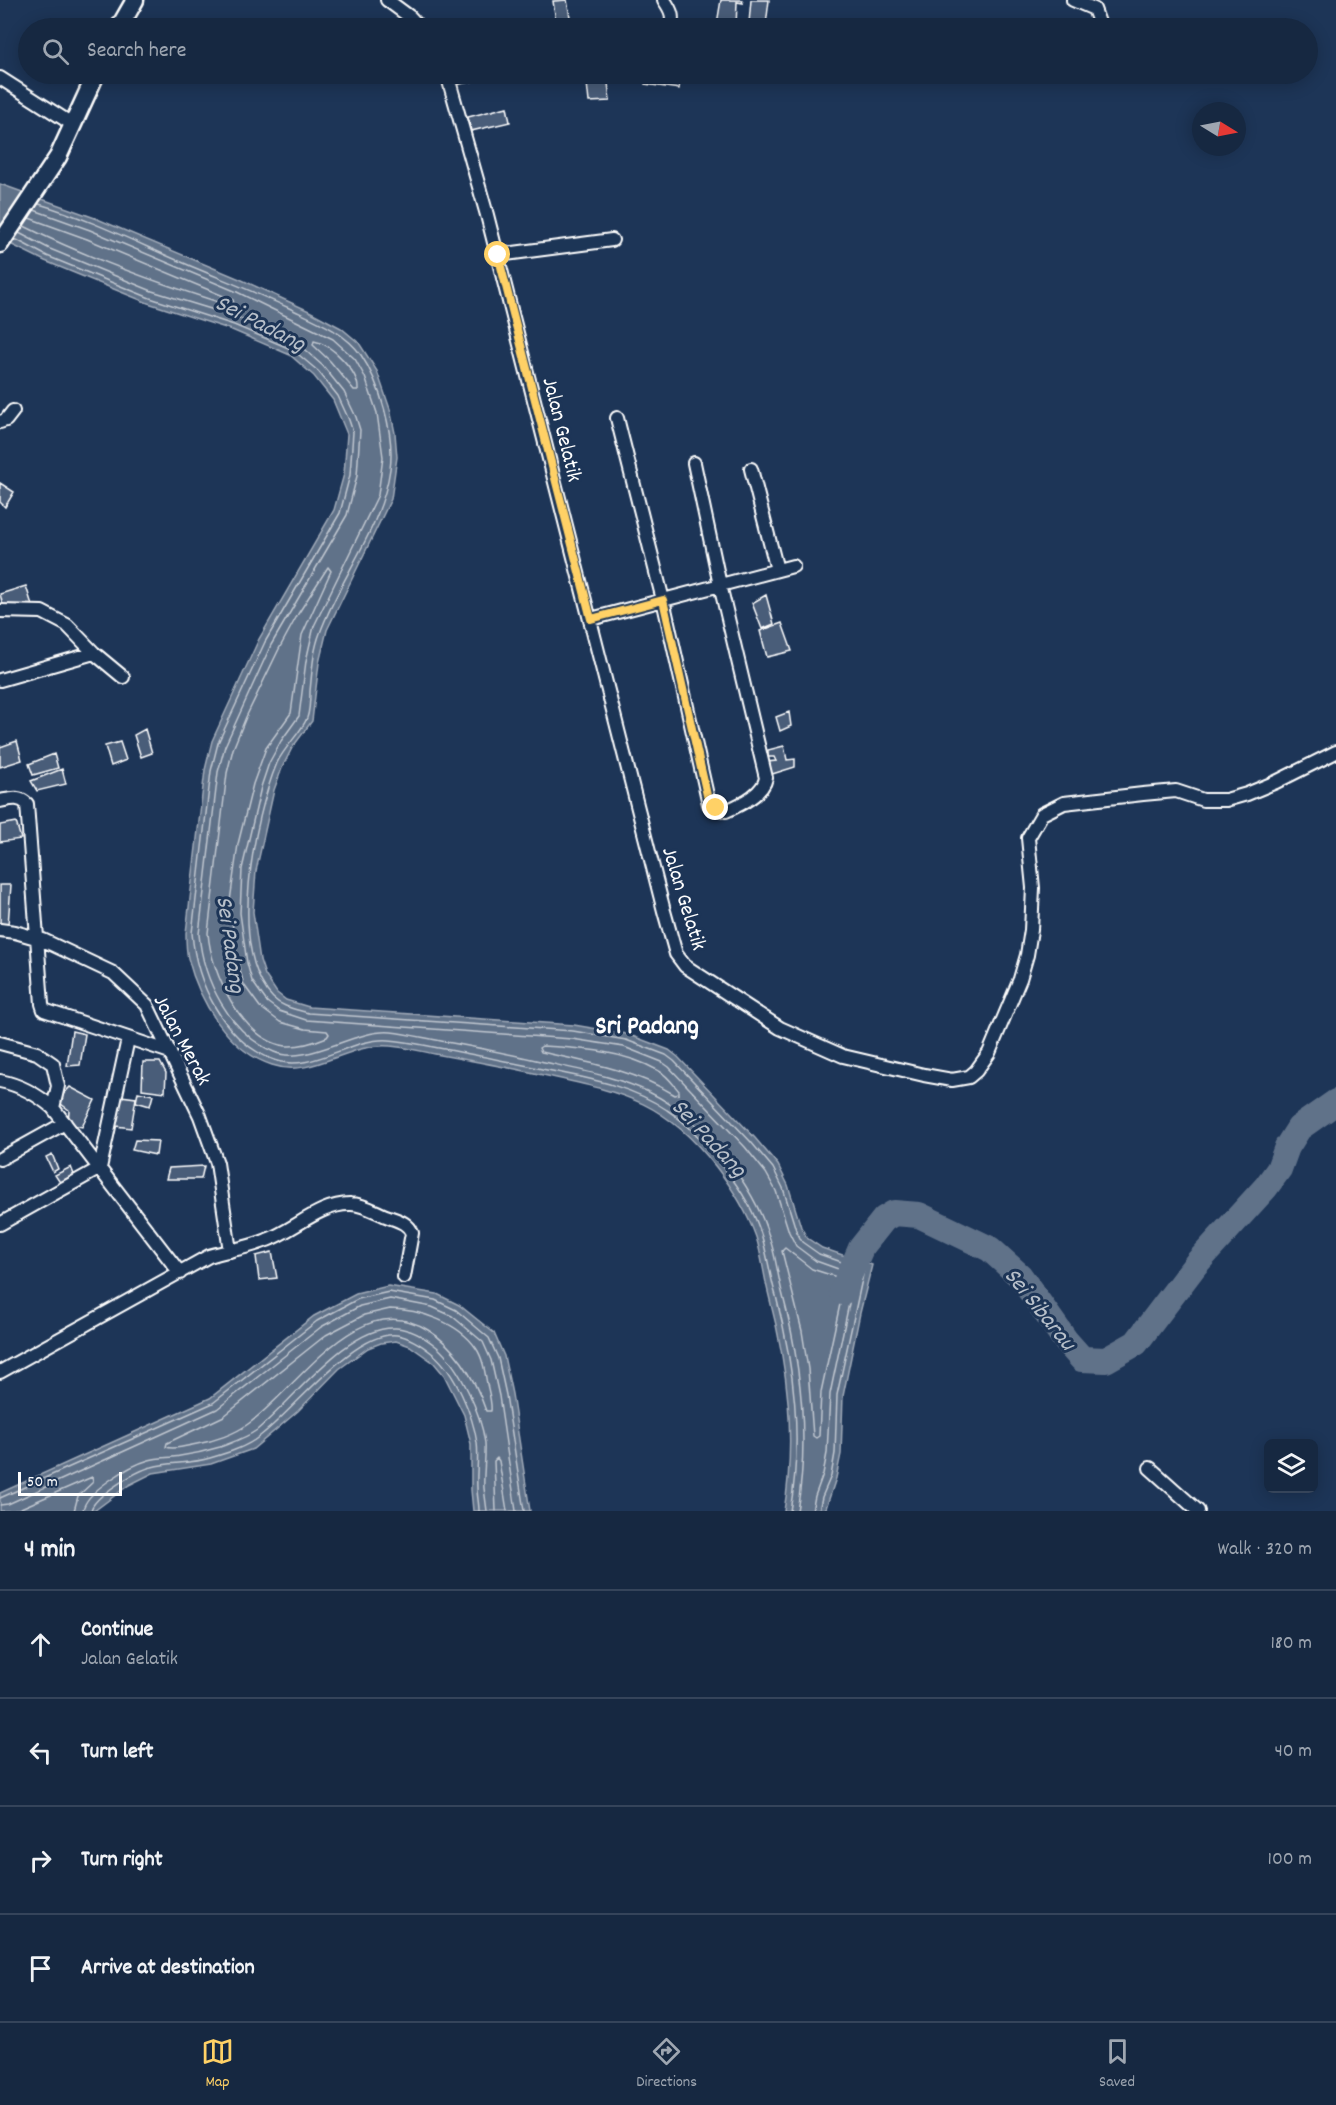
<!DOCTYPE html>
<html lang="en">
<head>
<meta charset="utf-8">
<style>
	body { margin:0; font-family:Dekko,sans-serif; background:#23344c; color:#f1f3f6 }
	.controls { position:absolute; right:18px; bottom:18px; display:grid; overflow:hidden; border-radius:9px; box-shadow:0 3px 15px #0003 }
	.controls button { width:54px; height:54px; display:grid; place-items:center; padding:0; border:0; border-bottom:2px solid #35445a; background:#162841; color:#f1f3f6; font:30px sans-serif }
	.compass { position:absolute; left:1192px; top:102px; width:54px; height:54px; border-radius:50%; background:#162841; box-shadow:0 3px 15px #0003; rotate:100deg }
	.scale { position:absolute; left:18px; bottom:15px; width:104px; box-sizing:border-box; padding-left:6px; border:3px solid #fff; border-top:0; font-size:16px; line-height:21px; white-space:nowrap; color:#fff; -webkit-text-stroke:4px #1d3557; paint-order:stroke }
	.stop { position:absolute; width:18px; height:18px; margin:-14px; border:4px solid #ffd166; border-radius:50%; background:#fff }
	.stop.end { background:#ffd166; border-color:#fff; box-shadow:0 2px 6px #0008 }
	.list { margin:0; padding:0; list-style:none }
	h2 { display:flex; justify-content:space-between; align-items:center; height:78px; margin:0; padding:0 24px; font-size:26px }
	h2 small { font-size:20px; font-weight:400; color:#9ea6b1 }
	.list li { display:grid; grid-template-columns:39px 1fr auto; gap:18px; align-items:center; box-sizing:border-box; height:108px; padding:0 24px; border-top:2px solid #35445a }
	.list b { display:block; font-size:22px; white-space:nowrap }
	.list p { margin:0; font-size:20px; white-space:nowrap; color:#9ea6b1 }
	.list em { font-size:20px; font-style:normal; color:#9ea6b1 }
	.icon { flex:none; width:33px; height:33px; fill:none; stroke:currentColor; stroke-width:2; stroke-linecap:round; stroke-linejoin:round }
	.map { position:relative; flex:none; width:1336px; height:1511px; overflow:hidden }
	.search { position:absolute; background:#162841; box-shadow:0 3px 15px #0003; left:18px; right:18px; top:18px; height:66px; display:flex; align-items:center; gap:15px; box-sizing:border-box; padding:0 21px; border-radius:33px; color:#9ea6b1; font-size:22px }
	.sheet { height:510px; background:#162841 }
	nav { display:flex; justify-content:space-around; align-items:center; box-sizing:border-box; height:84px; border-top:2px solid #35445a; background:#162841; font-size:16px; color:#9ea6b1 }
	nav a { display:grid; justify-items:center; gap:3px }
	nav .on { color:#ffd166 }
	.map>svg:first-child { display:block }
</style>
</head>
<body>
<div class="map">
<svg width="1336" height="1511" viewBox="0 0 1336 1511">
	<rect width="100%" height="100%" fill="#1d3557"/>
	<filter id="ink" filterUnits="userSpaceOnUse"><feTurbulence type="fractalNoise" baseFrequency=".0167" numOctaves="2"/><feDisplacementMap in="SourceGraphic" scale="12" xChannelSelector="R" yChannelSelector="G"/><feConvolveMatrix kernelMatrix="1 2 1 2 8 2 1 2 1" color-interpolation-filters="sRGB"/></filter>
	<g filter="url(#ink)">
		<path fill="#617289" stroke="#a0aab8" stroke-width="1.5" d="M 0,184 L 95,218 L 242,280 L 309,311 L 341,328 L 359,343 L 377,371 L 390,409 L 395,433 L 397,457 L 391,499 L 327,630 L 319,663 L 312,721 L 292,748 L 282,768 L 274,790 L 256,871 L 253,912 L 260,960 L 265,975 L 277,993 L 286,1000 L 309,1007 L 574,1025 L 627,1034 L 669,1050 L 678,1057 L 755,1138 L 778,1165 L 788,1185 L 801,1227 L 807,1238 L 822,1248 L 872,1265 L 860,1313 L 843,1396 L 841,1454 L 836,1478 L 825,1511 L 784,1511 C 796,1438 788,1368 769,1296 C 764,1277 762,1256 756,1237 C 747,1212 733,1189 716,1167 C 661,1096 617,1092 534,1073 C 501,1066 468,1060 435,1054 C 420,1051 405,1047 390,1046 C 349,1042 313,1079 272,1065 C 228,1051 199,1001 188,958 C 186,950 186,941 186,933 L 205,770 L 212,741 L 259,639 L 334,510 L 344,474 L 347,434 L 333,400 L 314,376 L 290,355 L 232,330 L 148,303 L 45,261 L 0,239 Z
			M 388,1286 L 437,1294 L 459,1305 L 494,1333 L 504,1356 L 512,1394 L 530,1511 L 473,1511 L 471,1490 L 471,1444 L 464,1415 L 444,1375 L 434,1363 L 410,1346 L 396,1341 L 381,1343 L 368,1348 L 339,1369 L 298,1411 L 253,1449 L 211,1464 L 153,1473 L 129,1485 L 94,1511 L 0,1511 L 0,1493 L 210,1398 L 314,1316 L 356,1294 Z"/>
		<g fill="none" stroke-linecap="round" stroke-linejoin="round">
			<path stroke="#c0c7d0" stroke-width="1.5" d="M 39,204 C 87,218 133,241 179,261 C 216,277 253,291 289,308 C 314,320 344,331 361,355 C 380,383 395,435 390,469 C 382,528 340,577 320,633 C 313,651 312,672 310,691 C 310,700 310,710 307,718 C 301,733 285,746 277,763 C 254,819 227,950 273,998 C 282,1007 295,1009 308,1013 L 573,1031 L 626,1040 L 666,1055 L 674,1061 L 751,1142 L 773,1168 L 783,1188 L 796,1230 L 802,1242 L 819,1254 L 864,1270 L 837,1395 L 835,1453 L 831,1476 L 822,1497 L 819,1511
				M 34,210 L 90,230 L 237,292 L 333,339 L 355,359 L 365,377 L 377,413 L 383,457 L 378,495 L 314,626 L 306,661 L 299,716 L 281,741 L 269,763 L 261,787 L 242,869 L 240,913 L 247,963 L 252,981 L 267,1002 L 279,1011 L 306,1020 L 572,1039 L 624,1047 L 662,1062 L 669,1067 L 745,1147 L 766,1173 L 776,1191 L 789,1232 L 796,1246 L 816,1261 L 855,1275 L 830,1394 L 827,1453 L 823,1474 L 815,1496 L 812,1511
				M 24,226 C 90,259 160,284 231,306 L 234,304 L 233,300 L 87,239 L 29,218
				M 19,233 L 50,249 L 152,291 L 237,317 L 297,343 L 323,366 L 344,392 L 356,417 L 360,430 L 357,476 L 347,515 L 271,645 L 225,746 L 218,772 L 199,934 C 203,980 229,1033 274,1052 C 308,1066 353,1029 391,1032 C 408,1034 424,1038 441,1041 C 474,1047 507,1053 540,1061 C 624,1080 670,1086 726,1158 C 744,1181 759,1205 768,1233 C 775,1251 777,1272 782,1292 C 801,1364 810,1437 797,1511
				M 15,239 L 47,256 L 150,298 L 234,325 L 293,350 L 318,371 L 338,396 L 349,420 L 353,432 L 350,475 L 340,513 L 265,642 L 218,743 L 211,771 L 192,933 C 196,982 223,1040 272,1059 C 311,1075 350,1037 389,1040 C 406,1041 423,1045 439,1048 C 470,1054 502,1060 533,1067 C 578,1077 628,1083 667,1110 C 690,1125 707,1145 723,1167 C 740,1188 755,1212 762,1237 C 768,1257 770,1277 776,1296 C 794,1367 803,1438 790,1511
				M 314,341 C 332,344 359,372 358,390 L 354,390 L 330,361 L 313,345 Z
				M 328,567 L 331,571 L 302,635 L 291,713 L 266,748 L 253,784 L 238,844 L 230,901 L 231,916 L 239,967 L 244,985 L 260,1007 L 280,1022 L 305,1029 L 327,1031 L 329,1034 L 327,1037 C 315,1042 300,1047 286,1046 C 242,1040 211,973 208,933 L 227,773 L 233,749 L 246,717 L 279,649 L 298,614 Z
				M 542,1046 C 580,1048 625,1051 659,1071 C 667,1075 673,1084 679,1091 L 679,1094 L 675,1095 C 634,1070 587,1062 541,1052 L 539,1048 Z
				M 785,1248 L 812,1269 L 843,1279 L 845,1281 L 821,1392 L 819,1436 L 816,1438 L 813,1436 L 808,1369 L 802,1331 L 782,1251 Z
				M 390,1309 C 419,1309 459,1323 476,1348 C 483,1358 485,1372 487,1384 C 489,1393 492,1403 491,1411 L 486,1411 C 475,1379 457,1348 428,1330 C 357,1286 299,1388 248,1424 C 235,1434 214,1441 197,1444 C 187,1446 175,1450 166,1447 L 167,1443 L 224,1416 L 326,1335 L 364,1315 Z
				M 0,1498 L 213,1403 L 317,1321 L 358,1299 L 389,1292 L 435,1300 L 456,1310 L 489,1338 L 498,1358 L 506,1395 L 524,1511
				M 0,1505 L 8,1504 L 217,1409 L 321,1327 L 360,1306 L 390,1299 L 432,1307 L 452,1316 L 483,1342 L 491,1360 L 499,1396 L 516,1511
				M 14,1511 L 92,1477 L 93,1482 L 78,1496 L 74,1511
				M 83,1511 C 84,1492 131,1465 149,1460 C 159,1457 170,1458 180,1456 C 194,1454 207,1451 220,1447 C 233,1442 246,1438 257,1430 C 294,1400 347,1325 396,1328 C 411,1329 426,1338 437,1347 C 460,1367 481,1413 485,1443 C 486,1458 483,1473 484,1488 C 485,1496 486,1503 487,1511
				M 91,1511 C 92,1497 138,1470 152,1467 C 171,1462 191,1464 210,1458 C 227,1453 247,1447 260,1436 C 294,1411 354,1330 397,1335 C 410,1337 423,1346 433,1354 C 455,1372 473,1415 477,1443 C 479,1457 476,1473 477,1488 C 477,1496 479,1503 479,1511
				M 496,1511 L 494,1461 L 497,1458 L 499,1461 L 507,1511"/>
			<path stroke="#617289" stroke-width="26" d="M 842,1292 L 861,1248 L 884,1219 L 894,1213 L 919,1215 L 990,1249 L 1020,1276 L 1066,1341 L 1082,1359 L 1106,1360 L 1136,1343 L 1196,1264 L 1266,1187 L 1279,1169 L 1287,1147 L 1299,1128 L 1336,1102"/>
		</g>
		<path fill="#4a5d79" stroke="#fff" stroke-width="1.5" d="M 567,0 L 572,28 L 557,28 L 553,1 Z
			M 721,0 L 742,0 L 743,3 L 737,2 L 736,27 L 717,24 Z
			M 751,0 L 769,0 L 766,25 L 749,23 Z
			M 586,74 L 607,74 L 610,101 L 589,102 Z
			M 646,74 L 681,74 L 679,89 L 645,84 Z
			M 507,107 L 510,122 L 471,131 L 468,117 Z
			M 0,483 L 14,492 L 5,507 L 0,502 Z
			M 26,586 L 32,605 L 4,610 L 0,594 Z
			M 766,595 L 774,624 L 762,629 L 752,603 Z
			M 782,623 L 792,651 L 767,657 L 760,631 Z
			M 789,712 L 791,726 L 780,731 L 776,717 Z
			M 145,729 L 152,753 L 141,757 L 134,735 Z
			M 17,741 L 22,760 L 0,767 L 0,747 Z
			M 120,742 L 126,760 L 111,766 L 105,746 Z
			M 784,746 L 787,760 L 795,759 L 795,767 L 769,775 L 766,762 L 776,761 L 774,757 L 768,757 L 768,750 Z
			M 54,754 L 58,768 L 33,775 L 29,764 Z
			M 62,769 L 66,784 L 37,791 L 31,781 Z
			M 16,822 L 21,839 L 0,842 L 0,825 Z
			M 0,885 L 11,885 L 8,925 L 0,925 Z
			M 72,1031 L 85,1034 L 80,1065 L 67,1066 Z
			M 143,1062 L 160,1062 L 166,1073 L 165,1092 L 142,1089 Z
			M 70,1087 L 95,1100 L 82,1127 L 68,1124 L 69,1110 L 57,1101 Z
			M 138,1092 L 153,1095 L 150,1106 L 136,1102 Z
			M 121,1096 L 136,1098 L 131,1128 L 116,1126 Z
			M 135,1140 L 158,1141 L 156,1155 L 132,1150 Z
			M 52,1154 L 58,1169 L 53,1172 L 46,1157 Z
			M 204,1166 L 201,1179 L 166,1179 L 169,1168 Z
			M 71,1167 L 75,1177 L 63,1187 L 55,1175 Z
			M 272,1252 L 277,1278 L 259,1280 L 256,1256 Z"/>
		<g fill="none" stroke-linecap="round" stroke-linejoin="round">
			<defs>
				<path id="street" d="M 387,0 L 410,17 L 420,28
					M 664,0 C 671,10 675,18 669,28
					M 1073,0 L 1094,9 L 1101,28
					M 447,74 L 487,215 L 664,911 L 676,954 L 685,966 L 780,1028 L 843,1056 L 924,1075 L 952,1080 L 969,1077 L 976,1071 L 989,1053 L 1020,979 L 1027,955 L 1031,930 L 1033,888 L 1028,838 L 1042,814 L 1064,803 L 1143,794 L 1176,791 L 1203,800 L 1226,800 L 1247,794 L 1276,782 L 1336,752
					M 0,78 L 72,124
					M 449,79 L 473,74
					M 498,255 L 612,240
					M 617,418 L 663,600 L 709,804 L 726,811 C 740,805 763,794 766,778 L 720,585 L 694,463
					M 0,422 L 6,420 L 13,411
					M 751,469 L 777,570
					M 0,611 L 42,612 L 67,625 L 94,653 L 123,677
					M 591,619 L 793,566
					M 0,680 L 94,653
					M 0,801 C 11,799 19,796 27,804 L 42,1004 L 44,1010 L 170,1052
					M 0,930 L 15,932 L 43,940 L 113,973 L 147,1005 L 200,1116 L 217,1163 L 230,1251
					M 0,1043 L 37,1053 L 53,1064 L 58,1086 L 53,1108
					M 0,1081 C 20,1085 38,1095 53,1108 L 180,1273
					M 0,1159 L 65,1123
					M 0,1224 L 100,1168 L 128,1039
					M 0,1372 L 209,1256 C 229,1250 248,1248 267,1240 C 294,1230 321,1203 351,1204 C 363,1204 376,1212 386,1216 C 396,1220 408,1222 412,1233 L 404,1277
					M 1150,1468 L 1198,1511"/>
				<path id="secondary" d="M 119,28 L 135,0
					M 0,244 L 58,157 L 96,74"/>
			</defs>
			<use href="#street" stroke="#fff" stroke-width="16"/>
			<use href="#secondary" stroke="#fff" stroke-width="21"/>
			<use href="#street" stroke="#1d3557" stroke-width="12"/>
			<use href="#secondary" stroke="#1d3557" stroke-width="16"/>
		</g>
	</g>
	<g fill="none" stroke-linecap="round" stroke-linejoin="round" filter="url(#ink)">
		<path stroke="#ffd166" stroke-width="8" d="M 498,255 L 591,619 L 663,600 L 709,804 L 716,808"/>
	</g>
	<g text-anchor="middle" stroke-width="6" stroke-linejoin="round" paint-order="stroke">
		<g font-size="22" fill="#fff" stroke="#1d3557">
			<text transform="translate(564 429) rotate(76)" y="8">Jalan Gelatik</text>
			<text transform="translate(686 898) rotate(73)" y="8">Jalan Gelatik</text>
			<text transform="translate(184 1039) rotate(62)" y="8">Jalan Merak</text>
		</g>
		<g font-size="24" font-style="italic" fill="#b8c0ca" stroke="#1d3557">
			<text transform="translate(261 322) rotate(27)" y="8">Sei Padang</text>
			<text transform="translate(232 944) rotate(82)" y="8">Sei Padang</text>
			<text transform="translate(710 1137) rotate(47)" y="8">Sei Padang</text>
			<text transform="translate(1041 1308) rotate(51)" y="8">Sei Sibarau</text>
		</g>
		<g font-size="26" font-weight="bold" fill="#fff" stroke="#1d3557">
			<text x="647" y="1033">Sri Padang</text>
		</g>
	</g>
</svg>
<div class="controls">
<button><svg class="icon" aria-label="layers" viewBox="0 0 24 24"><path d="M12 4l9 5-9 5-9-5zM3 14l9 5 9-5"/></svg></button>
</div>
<svg class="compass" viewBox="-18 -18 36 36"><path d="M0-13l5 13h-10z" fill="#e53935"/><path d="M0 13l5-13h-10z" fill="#9ea6b1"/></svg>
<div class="scale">50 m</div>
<div class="stop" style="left:498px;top:255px"></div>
<div class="stop end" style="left:716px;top:808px"></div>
<div class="search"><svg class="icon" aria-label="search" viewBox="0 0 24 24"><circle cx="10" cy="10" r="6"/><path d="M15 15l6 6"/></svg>Search here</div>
</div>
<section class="sheet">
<h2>4 min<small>Walk · 320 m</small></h2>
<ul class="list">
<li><svg class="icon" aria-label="ahead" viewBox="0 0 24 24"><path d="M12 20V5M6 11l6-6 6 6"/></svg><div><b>Continue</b><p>Jalan Gelatik</p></div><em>180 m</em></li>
<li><svg class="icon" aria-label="left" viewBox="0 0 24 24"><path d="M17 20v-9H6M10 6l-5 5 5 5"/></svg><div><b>Turn left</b></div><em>40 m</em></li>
<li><svg class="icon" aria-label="right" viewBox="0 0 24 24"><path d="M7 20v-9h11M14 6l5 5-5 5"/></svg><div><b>Turn right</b></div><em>100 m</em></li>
<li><svg class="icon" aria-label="arrive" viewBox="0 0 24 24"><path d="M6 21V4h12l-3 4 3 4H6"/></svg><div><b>Arrive at destination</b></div></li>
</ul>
</section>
<nav>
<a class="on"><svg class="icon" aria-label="map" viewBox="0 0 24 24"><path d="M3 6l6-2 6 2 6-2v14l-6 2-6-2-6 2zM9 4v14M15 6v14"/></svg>Map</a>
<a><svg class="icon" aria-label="directions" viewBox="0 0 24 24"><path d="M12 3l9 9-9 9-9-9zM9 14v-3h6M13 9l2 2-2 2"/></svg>Directions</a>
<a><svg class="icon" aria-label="saved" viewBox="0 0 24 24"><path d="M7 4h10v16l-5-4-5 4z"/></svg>Saved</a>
</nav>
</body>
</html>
